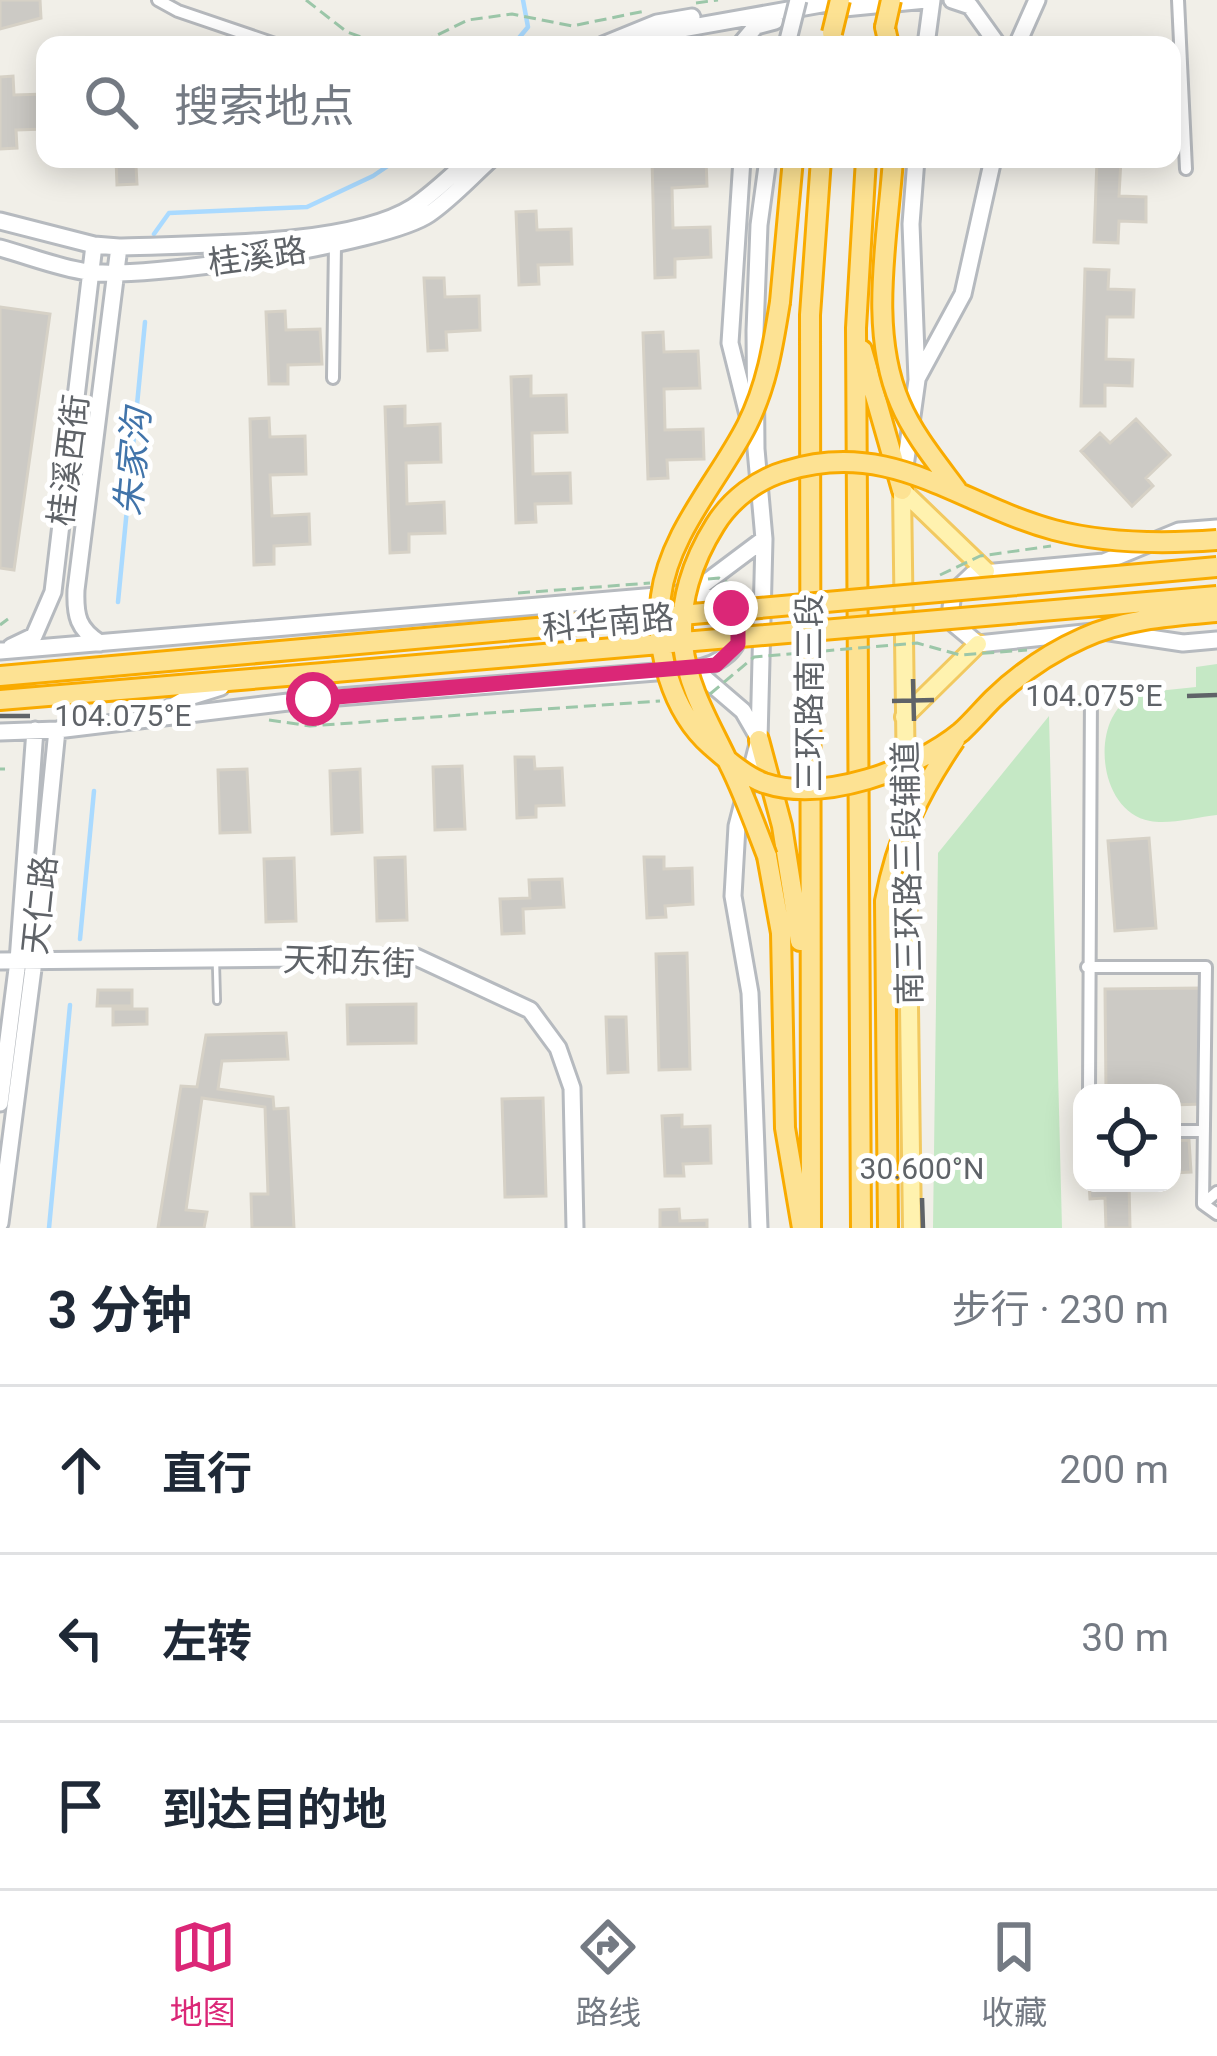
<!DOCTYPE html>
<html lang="zh">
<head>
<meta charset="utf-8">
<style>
	body { margin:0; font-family:Roboto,"Noto Sans SC",sans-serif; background:#f2f2f3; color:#1f2937 }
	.controls { position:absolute; right:36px; bottom:36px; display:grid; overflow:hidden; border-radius:24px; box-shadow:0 6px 30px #0003 }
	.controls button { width:108px; height:108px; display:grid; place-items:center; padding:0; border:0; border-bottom:3px solid #e0e1e3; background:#fff; color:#1f2937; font:60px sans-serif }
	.stop { position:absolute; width:36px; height:36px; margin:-27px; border:9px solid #db2777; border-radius:50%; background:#fff }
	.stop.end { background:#db2777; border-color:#fff; box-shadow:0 3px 12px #0008 }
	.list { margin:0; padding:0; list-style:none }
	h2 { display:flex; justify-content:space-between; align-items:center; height:156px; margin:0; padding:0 48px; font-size:51px }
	h2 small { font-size:39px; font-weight:400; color:#747a83 }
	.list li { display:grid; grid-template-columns:78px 1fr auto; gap:36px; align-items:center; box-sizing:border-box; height:168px; padding:0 48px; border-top:3px solid #e0e1e3 }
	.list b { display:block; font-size:45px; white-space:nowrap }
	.list em { font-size:39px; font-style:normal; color:#747a83 }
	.icon { flex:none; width:66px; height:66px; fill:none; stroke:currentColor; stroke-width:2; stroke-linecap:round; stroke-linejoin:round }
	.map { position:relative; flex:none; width:1217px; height:1228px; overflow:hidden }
	.search { position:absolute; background:#fff; box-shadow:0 6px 30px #0003; left:36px; right:36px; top:36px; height:132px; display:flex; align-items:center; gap:30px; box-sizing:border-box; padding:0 42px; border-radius:24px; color:#747a83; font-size:45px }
	.sheet { height:660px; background:#fff }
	nav { display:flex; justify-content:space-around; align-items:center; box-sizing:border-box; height:168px; border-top:3px solid #e0e1e3; background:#fff; font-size:33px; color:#747a83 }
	nav a { display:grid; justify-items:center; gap:6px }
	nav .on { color:#db2777 }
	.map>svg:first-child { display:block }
</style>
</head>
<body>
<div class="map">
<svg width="1217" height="1228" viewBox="0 0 1217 1228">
	<rect width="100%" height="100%" fill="#f1efe8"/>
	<path fill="#c5e8c5" d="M 1217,664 L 1217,815 C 1197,817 1169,825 1150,821 C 1107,813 1095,752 1112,718 C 1116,710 1123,702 1129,694 L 1196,687 L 1196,667 Z
		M 1049,716 L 1062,1228 L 933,1228 L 938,853 Z"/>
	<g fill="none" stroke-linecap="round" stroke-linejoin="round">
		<path stroke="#aadaff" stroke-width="4.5" d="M 513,45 L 528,27 L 523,0
			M 154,234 L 169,213 L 307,207 L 373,176 L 398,159
			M 118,602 L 145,322
			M 80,939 L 94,791
			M 49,1228 L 70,1005"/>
	</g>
	<path fill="#cccac5" stroke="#d6d1c6" stroke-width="3" d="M 0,0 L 40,0 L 41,18 L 0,29 Z
		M 13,76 L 14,95 L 45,94 L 45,129 L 16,130 L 17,148 L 0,149 L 0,77 Z
		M 116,159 L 172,159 L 172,165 L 136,166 L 137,184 L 117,185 Z
		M 652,159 L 706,159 L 707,186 L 672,188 L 673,228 L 710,227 L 711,257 L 675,259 L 675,277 L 655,278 Z
		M 1097,159 L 1121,159 L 1119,196 L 1146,197 L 1146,222 L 1119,221 L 1118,243 L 1094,242 Z
		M 536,211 L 537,230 L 571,229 L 572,264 L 538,265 L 539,284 L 519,285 L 516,212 Z
		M 1085,269 L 1109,270 L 1108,289 L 1134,290 L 1133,317 L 1107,317 L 1106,359 L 1133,360 L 1132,386 L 1105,385 L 1105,406 L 1081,406 Z
		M 424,278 L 444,278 L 445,297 L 479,296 L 480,330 L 446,332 L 447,350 L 428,351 Z
		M 0,307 L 50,314 L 14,570 L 0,568 Z
		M 285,311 L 286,330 L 320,329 L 322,364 L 288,365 L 288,384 L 269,384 L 266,312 Z
		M 663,332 L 664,352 L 698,351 L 700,388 L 664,389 L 665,430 L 703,429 L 704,459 L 667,460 L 668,478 L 648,479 L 643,333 Z
		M 531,376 L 531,396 L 566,395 L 567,432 L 532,433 L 533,474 L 570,473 L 571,503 L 535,504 L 536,522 L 516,523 L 511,377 Z
		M 405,406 L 405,426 L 440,424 L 441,462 L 406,463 L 407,504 L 444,502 L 445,533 L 409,534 L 409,552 L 390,553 L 385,407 Z
		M 269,418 L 270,437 L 305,436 L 306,474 L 270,475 L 272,516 L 309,514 L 310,544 L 274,546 L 274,564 L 254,565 L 250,419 Z
		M 1136,419 L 1170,455 L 1146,478 L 1153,486 L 1132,506 L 1081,451 L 1100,433 L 1110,443 Z
		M 515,757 L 534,757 L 535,769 L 562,768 L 564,805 L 536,806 L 536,817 L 517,818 Z
		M 462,766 L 465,829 L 435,830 L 433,767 Z
		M 247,769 L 250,832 L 220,833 L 218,770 Z
		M 360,769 L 362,832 L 332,834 L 330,771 Z
		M 1149,838 L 1156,928 L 1115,931 L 1108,841 Z
		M 405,857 L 407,920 L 377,921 L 375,858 Z
		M 644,857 L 664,857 L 664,869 L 692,868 L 693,904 L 665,906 L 666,917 L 647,918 Z
		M 294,858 L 296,921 L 266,922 L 264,859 Z
		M 562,879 L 564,907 L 523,909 L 524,933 L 502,934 L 500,899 L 530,898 L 529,880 Z
		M 687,953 L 690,1069 L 659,1070 L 656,954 Z
		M 1201,988 L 1202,1104 L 1172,1105 L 1172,1093 L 1106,1093 L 1105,989 Z
		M 98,990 L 132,990 L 132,1006 L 97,1006 Z
		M 416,1004 L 416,1043 L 348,1044 L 347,1005 Z
		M 113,1009 L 147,1009 L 147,1024 L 113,1025 Z
		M 606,1017 L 626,1017 L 628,1072 L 608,1073 Z
		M 286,1033 L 288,1059 L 222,1061 L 218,1089 L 273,1097 L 274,1109 L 288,1108 L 294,1228 L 252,1228 L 251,1194 L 268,1194 L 265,1107 L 202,1098 L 186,1210 L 207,1212 L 204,1228 L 158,1228 L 181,1086 L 197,1087 L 206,1035 Z
		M 543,1098 L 546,1196 L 505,1197 L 502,1099 Z
		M 682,1115 L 682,1127 L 710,1126 L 711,1163 L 683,1164 L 684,1176 L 665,1176 L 662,1116 Z
		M 1189,1140 L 1191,1172 L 1172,1173 L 1172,1141 Z
		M 1089,1183 L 1129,1183 L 1130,1228 L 1106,1228 L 1105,1198 L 1090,1199 Z
		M 679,1209 L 680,1221 L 707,1220 L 707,1228 L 660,1228 L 660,1210 Z"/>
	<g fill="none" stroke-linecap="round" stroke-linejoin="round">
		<defs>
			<path id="lane" d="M 216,965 L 217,1001"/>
			<path id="street" d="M 158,0 L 178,11 L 278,45
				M 1178,0 L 1186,169
				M 333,378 L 335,245
				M 1087,967 L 1206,967 L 1203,1204 L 1217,1214
				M 1089,1093 L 1091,691
				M 1172,1131 L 1204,1131
				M 1203,1204 L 1217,1192"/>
			<path id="secondary" d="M 952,0 L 970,6 L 998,45
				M 834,9 L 926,0
				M 661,43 L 690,45
				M 603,45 L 657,23 L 692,17
				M 640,45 L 676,30 L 844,0
				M 740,45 L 756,26 L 775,21
				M 926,45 L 932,0
				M 1017,45 L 1037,0
				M 742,159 L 730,343 L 750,423
				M 0,221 L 94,245 L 119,247 C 194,244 350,247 413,207 C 433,194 452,175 470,159
				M 0,248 C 29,256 59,268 88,272 C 142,280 386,244 429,214 C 451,199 471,177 491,159
				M 918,377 L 963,294 L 993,159
				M 903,481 L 917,380 L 911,224 L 916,159
				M 1217,528 L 1179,531 L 1104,562 L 973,574 L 953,593 L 951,608 L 954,624 L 978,644 L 1103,631 L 1183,643 L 1217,640
				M 692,593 C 754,601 755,658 694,669
				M 100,643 C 78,629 75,616 76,590 L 119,247
				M 11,647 L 34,636 L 53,592 L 94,245
				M 0,651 L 692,593 L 764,539
				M 156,716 L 189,697 L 221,687
				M 0,732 L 57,730 L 313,699 L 694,669 L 743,711 L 758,737
				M 0,961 L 416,957 L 530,1010 L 558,1048 L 572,1088 L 575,1228
				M 0,1103 L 18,961 L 35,730
				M 0,1223 L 34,961 L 57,730
				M 759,1228 L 750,993 L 733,896 L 737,826 L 759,740 L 764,539 L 756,449 L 755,331 L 759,225 L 768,159"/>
			<path id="primary" d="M 902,490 L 912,1228
				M 902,490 L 986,571
				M 904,717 L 978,644"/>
			<path id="highway" d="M 885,27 L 889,45
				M 780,302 L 793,159
				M 862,350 L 902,490
				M 0,676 L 325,647
				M 0,700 L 335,672
				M 759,740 L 782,826 L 800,941
				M 767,856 L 781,933 L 785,1128 L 802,1228
				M 811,1228 L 810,315 L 821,159
				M 861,1228 L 856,328 L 866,159"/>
		</defs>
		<use href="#lane" stroke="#b5b8bc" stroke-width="10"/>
		<use href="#street" stroke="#b5b8bc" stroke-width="16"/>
		<use href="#secondary" stroke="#b6babf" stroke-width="21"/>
		<use href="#primary" stroke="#f2c960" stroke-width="22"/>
		<use href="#highway" stroke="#f9ab00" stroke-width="24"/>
		<path stroke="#9cc7a9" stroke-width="3" stroke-dasharray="12 6" stroke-linecap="butt" d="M 306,0 L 347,32 L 384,45
			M 696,3 L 718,0
			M 404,45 L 425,41 L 468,20 L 512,14 L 572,26 L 645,11
			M 0,625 L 8,619
			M 269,720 L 310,726 L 530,710
			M 0,769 L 5,769"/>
		<use href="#lane" stroke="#fff" stroke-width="4.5"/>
		<use href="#street" stroke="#fff" stroke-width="10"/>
		<use href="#secondary" stroke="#fff" stroke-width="15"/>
		<use href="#primary" stroke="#fff2af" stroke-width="16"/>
		<use href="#highway" stroke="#fde293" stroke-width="18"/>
		<defs>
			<path id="secondary-bridge" d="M 787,44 L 798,0"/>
			<path id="highway-bridge" d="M 885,27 L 891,0
				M 832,33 L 840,0
				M 893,159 C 888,236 868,329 900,403 C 913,434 937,463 957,490
				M 780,302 C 773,346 767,385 747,425 C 719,480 669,533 661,596 C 654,647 671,711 711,746 C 726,759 745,776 764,783 C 823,803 915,770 961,732 C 972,722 982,710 993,699 C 1019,674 1049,653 1083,638 C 1124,619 1172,616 1217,612
				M 325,647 L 1217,567
				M 335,672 L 1217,596
				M 767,856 C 755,825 744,794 729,764 C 711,725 688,689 683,645 C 678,603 693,560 715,525 C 731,499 758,479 786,471 C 892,438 958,504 1054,530 C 1107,544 1163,544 1217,540
				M 888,1228 L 885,901 C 896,840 920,791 955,740"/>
		</defs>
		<use href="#secondary-bridge" stroke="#b6babf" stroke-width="21" stroke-linecap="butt"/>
		<use href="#highway-bridge" stroke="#f9ab00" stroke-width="24" stroke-linecap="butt"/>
		<path stroke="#9cc7a9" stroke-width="3" stroke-dasharray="12 6" stroke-linecap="butt" d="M 940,575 L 980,556 L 1051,546
			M 708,579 L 719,578 L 748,594
			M 518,593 L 650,583
			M 710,694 L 754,657 L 917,643 L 960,655 L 1027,650
			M 530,710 L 660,701"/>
		<use href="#secondary-bridge" stroke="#fff" stroke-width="15"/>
		<use href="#highway-bridge" stroke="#fde293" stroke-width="18"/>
	</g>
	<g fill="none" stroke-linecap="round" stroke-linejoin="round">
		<path stroke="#db2777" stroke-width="15" d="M 313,699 L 716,665 L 738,644 L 738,622 L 731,608"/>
	</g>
	<path fill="none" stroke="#5f6368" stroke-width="4.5" d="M 913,679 L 914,721M 1187,696 L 1217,695M 892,701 L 934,700M 0,716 L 30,716M 922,1198 L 923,1228"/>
	<g text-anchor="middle" stroke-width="10" stroke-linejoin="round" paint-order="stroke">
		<g font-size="33" fill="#5f6368" stroke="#fff">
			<text transform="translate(257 256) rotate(-8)" y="12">桂溪路</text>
			<text transform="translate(68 460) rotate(-83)" y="12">桂溪西街</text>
			<text transform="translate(608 622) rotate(-5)" y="12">科华南路</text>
			<text transform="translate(809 693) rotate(-90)" y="12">三环路南三段</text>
			<text transform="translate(907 873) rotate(-91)" y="12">南三环路三段辅道</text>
			<text transform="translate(39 905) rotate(-84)" y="12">天仁路</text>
			<text transform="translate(349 961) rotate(2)" y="12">天和东街</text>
		</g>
		<g font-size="36" font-style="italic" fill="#4174aa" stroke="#fff">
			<text transform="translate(132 462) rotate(-85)" y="13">朱家沟</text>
		</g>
	</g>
	<g font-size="30" text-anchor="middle" fill="#5f6368" stroke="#fff" stroke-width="10" stroke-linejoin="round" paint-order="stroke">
		<text x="1094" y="706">104.075°E</text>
		<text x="123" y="726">104.075°E</text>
		<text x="922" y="1179">30.600°N</text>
	</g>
</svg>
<div class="controls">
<button><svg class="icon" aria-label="locate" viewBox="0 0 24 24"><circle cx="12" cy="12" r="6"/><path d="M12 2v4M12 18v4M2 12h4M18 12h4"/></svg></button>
</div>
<div class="stop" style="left:313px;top:699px"></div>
<div class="stop end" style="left:731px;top:608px"></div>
<div class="search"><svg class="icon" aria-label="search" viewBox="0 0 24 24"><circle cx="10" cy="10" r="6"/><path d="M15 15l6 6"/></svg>搜索地点</div>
</div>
<section class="sheet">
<h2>3 分钟<small>步行 · 230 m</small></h2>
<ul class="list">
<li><svg class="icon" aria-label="ahead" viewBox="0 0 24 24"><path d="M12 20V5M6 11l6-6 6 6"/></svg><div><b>直行</b></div><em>200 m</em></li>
<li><svg class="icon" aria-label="left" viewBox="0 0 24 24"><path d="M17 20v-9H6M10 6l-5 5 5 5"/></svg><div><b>左转</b></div><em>30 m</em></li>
<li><svg class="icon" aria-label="arrive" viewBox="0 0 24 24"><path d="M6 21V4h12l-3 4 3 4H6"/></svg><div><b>到达目的地</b></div></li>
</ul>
</section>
<nav>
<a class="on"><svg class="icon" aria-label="map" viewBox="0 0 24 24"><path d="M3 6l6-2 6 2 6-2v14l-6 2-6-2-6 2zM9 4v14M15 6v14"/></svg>地图</a>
<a><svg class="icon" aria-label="directions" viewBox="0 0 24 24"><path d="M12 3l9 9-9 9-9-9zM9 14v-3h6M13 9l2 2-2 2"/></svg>路线</a>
<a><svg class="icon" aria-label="saved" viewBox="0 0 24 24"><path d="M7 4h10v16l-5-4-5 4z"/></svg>收藏</a>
</nav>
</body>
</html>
